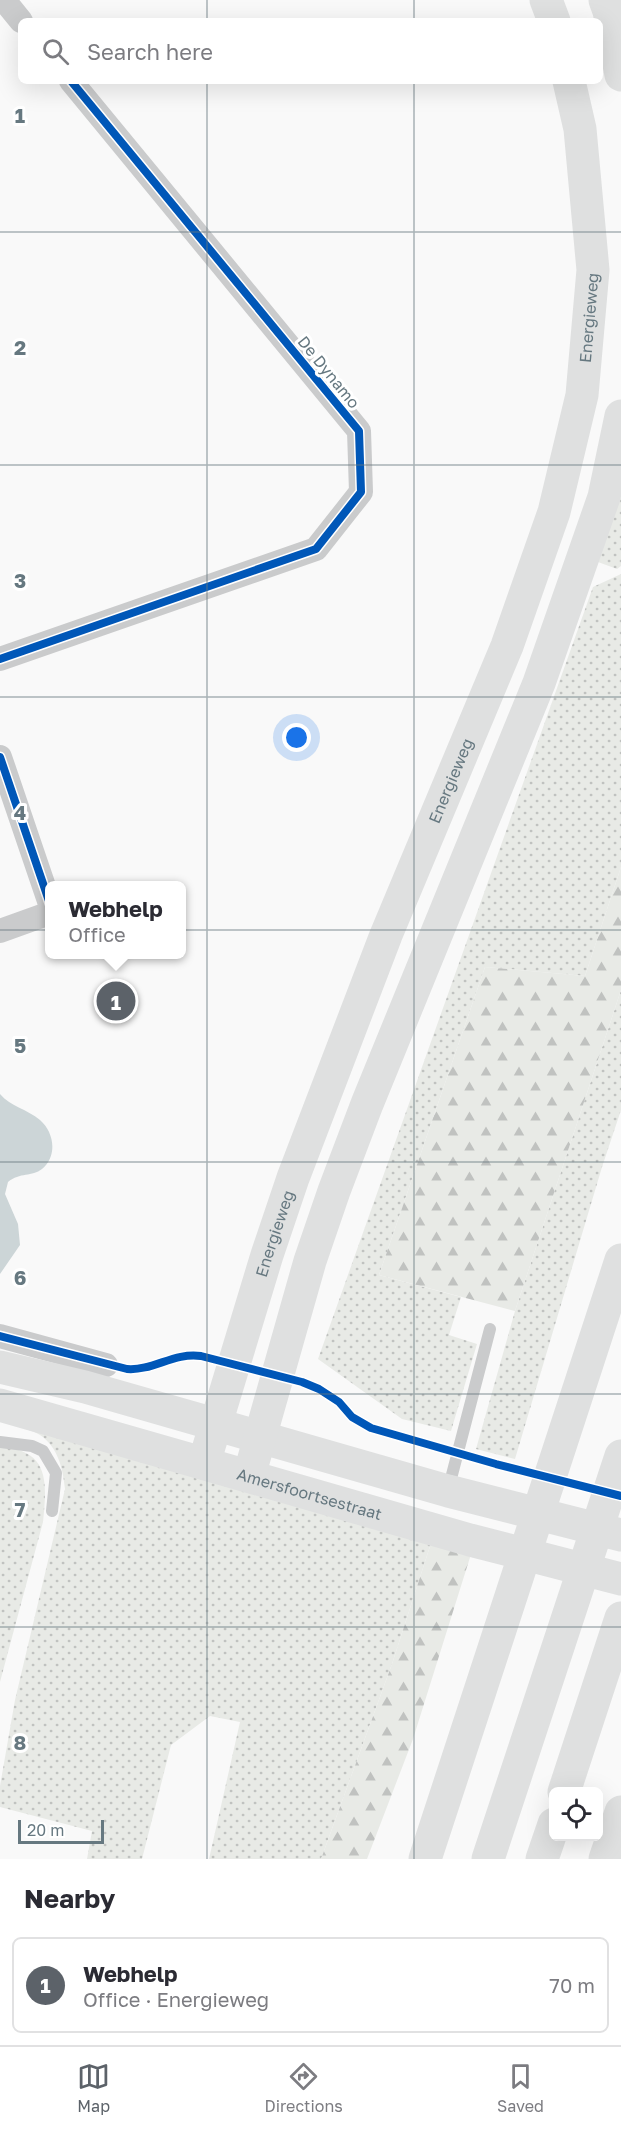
<!DOCTYPE html>
<html lang="en">
<head>
<meta charset="utf-8">
<style>
	body { margin:0; font-family:"Golos Text",sans-serif; background:#f7f7f7; color:#2b2b33 }
	.controls { position:absolute; right:18px; bottom:18px; display:grid; overflow:hidden; border-radius:9px; box-shadow:0 6px 24px #0002 }
	.controls button { width:54px; height:54px; display:grid; place-items:center; padding:0; border:0; border-bottom:2px solid #e1e1e2; background:#fff; color:#2b2b33; font:30px sans-serif }
	.scale { position:absolute; left:18px; bottom:15px; width:86px; box-sizing:border-box; padding-left:6px; border:3px solid #667880; border-top:0; font-size:16px; line-height:21px; white-space:nowrap; color:#667880; -webkit-text-stroke:4px #fff; paint-order:stroke }
	.you { position:absolute; left:297px; top:738px; width:21px; height:21px; margin:-15px; border:4px solid #fff; border-radius:50%; background:#1a73e8; box-shadow:0 0 0 9px #1a73e833 }
	.badge { display:grid; place-items:center; width:39px; height:39px; border-radius:50%; background:#5c6269; color:#fff; font-size:20px; font-weight:700 }
	.pin { position:absolute; translate:-50% -50%; border:3px solid #fff; box-shadow:0 2px 6px #0006 }
	.popup { position:absolute; left:45px; top:881px; width:141px; height:78px; box-sizing:border-box; display:grid; place-content:center; border-radius:9px; background:#fff; filter:drop-shadow(0 2px 4px #0005); font-size:20px; white-space:nowrap; color:#7c7c81 }
	.popup b { font-size:22px; color:#2b2b33 }
	.popup::after { content:''; position:absolute; left:50%; top:100%; margin-left:-12px; border:12px solid transparent; border-top-color:#fff }
	.list { margin:0; padding:0; list-style:none }
	h2 { display:flex; justify-content:space-between; align-items:center; height:78px; margin:0; padding:0 24px; font-size:26px }
	h2 small { font-size:20px; font-weight:400; color:#7c7c81 }
	.list li { display:grid; grid-template-columns:39px 1fr auto; gap:18px; align-items:center; box-sizing:border-box; height:96px; margin:0 12px 12px; padding:0 12px; border:2px solid #e1e1e2; border-radius:9px }
	.list b { display:block; font-size:22px; white-space:nowrap }
	.list p { margin:0; font-size:20px; white-space:nowrap; color:#7c7c81 }
	.list em { font-size:20px; font-style:normal; color:#7c7c81 }
	.icon { flex:none; width:33px; height:33px; fill:none; stroke:currentColor; stroke-width:2; stroke-linecap:round; stroke-linejoin:round }
	.map { position:relative; flex:none; width:621px; height:1859px; overflow:hidden }
	.search { position:absolute; background:#fff; box-shadow:0 6px 24px #0002; left:18px; right:18px; top:18px; height:66px; display:flex; align-items:center; gap:15px; box-sizing:border-box; padding:0 21px; border-radius:9px; color:#7c7c81; font-size:22px }
	.sheet { height:186px; background:#fff }
	nav { display:flex; justify-content:space-around; align-items:center; box-sizing:border-box; height:84px; border-top:2px solid #e1e1e2; background:#fff; font-size:16px; color:#7c7c81 }
	nav a { display:grid; justify-items:center; gap:3px }
	nav .on { color:#5c6269 }
	.map>svg:first-child { display:block }
</style>
</head>
<body>
<div class="map">
<svg width="621" height="1859" viewBox="0 0 621 1859">
	<defs>
		<pattern id="green-dots" width="8" height="8" patternUnits="userSpaceOnUse" patternTransform="scale(1.5)"><rect width="8" height="8" fill="#e8eae6"/><path d="M2 2h.1M6 6h.1" fill="none" stroke="#c0c2c0" stroke-width="1.8" stroke-linecap="round"/></pattern>
		<pattern id="forest-firs" width="22" height="20" patternUnits="userSpaceOnUse" patternTransform="scale(1.5)"><rect width="22" height="20" fill="#e8eae6"/><path d="M5 1l3.5 6h-7zM16 11l3.5 6h-7z" fill="#c0c2c0"/></pattern>
	</defs>
	<rect width="100%" height="100%" fill="#f9f9f9"/>
	<path fill="url(#green-dots)" d="M 621,484 L 621,566 L 617,569 L 598,562 Z
		M 621,574 L 621,867 L 585,976 L 485,967 L 379,1275 L 461,1297 L 449,1335 L 477,1344 L 451,1431 L 402,1419 L 318,1359 L 593,587 Z
		M 621,990 L 621,1110 L 602,1167 L 515,1459 L 476,1449 L 515,1311 Z
		M 13,1425 L 432,1540 L 392,1664 L 321,1859 L 209,1859 L 240,1722 L 210,1716 L 171,1745 L 142,1859 L 87,1859 L 92,1831 L 0,1807 L 0,1786 L 15,1700 L 65,1489 C 63,1469 58,1447 40,1435 C 32,1430 21,1428 13,1425 Z
		M 0,1447 C 50,1450 47,1482 43,1522 L 0,1682 Z"/>
	<path fill="url(#forest-firs)" d="M 621,867 L 621,990 L 515,1311 L 379,1275 L 485,967 L 585,976 Z
		M 432,1540 L 472,1551 L 413,1739 L 367,1859 L 321,1859 L 392,1664 Z"/>
	<path fill="#ccd5d7" d="M 0,1094 C 11,1107 27,1109 40,1120 C 54,1132 58,1156 42,1169 C 32,1177 20,1172 8,1182 L 5,1194 L 18,1224 L 20,1245 L 0,1274 Z"/>
	<g fill="none" stroke-linecap="round" stroke-linejoin="round">
		<path stroke="#cacbcc" stroke-width="12" d="M 0,1442 L 32,1446 L 43,1451 L 56,1473 L 52,1511
			M 448,1490 L 490,1329"/>
		<path stroke="#cacbcc" stroke-width="24" d="M 4,0 L 21,21
			M 0,659 L 316,549 L 361,492 L 359,431 L 71,81
			M 0,757 L 50,904
			M 0,931 L 50,913
			M 0,1336 L 106,1365"/>
		<g stroke="#dfe0e0" stroke-width="33">
			<path d="M 546,0 L 554,21"/>
			<path d="M 605,0 L 609,11 L 621,75"/>
			<path d="M 0,1367 L 85,1387 L 448,1491 L 621,1535"/>
			<path id="s1" d="M 0,1405 L 470,1540 L 621,1579"/>
			<path id="s2" d="M 204,1463 L 267,1255 L 293,1178 L 386,935 L 507,646 L 554,512 L 582,395 L 593,270 L 580,129 L 569,81"/>
			<path d="M 249,1476 L 310,1261 L 334,1191 L 367,1104 L 539,683 L 604,497 L 621,416"/>
		</g>
		<path stroke="#dfe0e0" stroke-width="33" d="M 564,1792 L 621,1618
			M 425,1859 L 621,1260
			M 488,1859 L 621,1456
			M 542,1859 L 554,1824
			M 605,1859 L 621,1812"/>
		<defs>
			<path id="cycleway" d="M 0,659 L 316,549 L 361,492 L 359,431 L 71,81
				M 0,757 L 50,904
				M 0,1336 L 127,1369 C 153,1371 174,1352 201,1356 L 302,1382 L 319,1389 L 339,1402 L 352,1417 L 371,1428 L 496,1464 L 621,1496"/>
		</defs>
		<use href="#cycleway" stroke="#fff" stroke-width="11"/>
		<use href="#cycleway" stroke="#0057b8" stroke-width="8"/>
	</g>
	<path fill="none" stroke="#667880" stroke-width="1.5" stroke-opacity="0.55" d="M 207,0 L 207,21M 414,0 L 414,21M 207,81 L 207,1859M 414,81 L 414,1859M 0,232 L 621,232M 0,465 L 621,465M 0,697 L 621,697M 0,930 L 621,930M 0,1162 L 621,1162M 0,1394 L 621,1394M 0,1627 L 621,1627"/>
	<g text-anchor="middle" stroke-width="6" stroke-linejoin="round" paint-order="stroke">
		<g font-size="16" fill="#667880" stroke="#fff">
			<text dy="6" stroke="none"><textPath href="#s2" startOffset="1212">Energieweg</textPath></text>
			<text transform="translate(329 372) rotate(51)" y="6">De Dynamo</text>
			<text dy="6" stroke="none"><textPath href="#s2" startOffset="726">Energieweg</textPath></text>
			<text dy="6" stroke="none"><textPath href="#s2" startOffset="240">Energieweg</textPath></text>
			<text dy="6" stroke="none"><textPath href="#s1" startOffset="322">Amersfoortsestraat</textPath></text>
		</g>
	</g>
	<g font-size="20" text-anchor="middle" font-weight="bold" fill="#667880" stroke="#fff" stroke-width="6" stroke-linejoin="round" paint-order="stroke">
		<text x="20" y="123">1</text>
		<text x="20" y="355">2</text>
		<text x="20" y="588">3</text>
		<text x="20" y="820">4</text>
		<text x="20" y="1053">5</text>
		<text x="20" y="1285">6</text>
		<text x="20" y="1517">7</text>
		<text x="20" y="1750">8</text>
	</g>
</svg>
<div class="controls">
<button><svg class="icon" aria-label="locate" viewBox="0 0 24 24"><circle cx="12" cy="12" r="6"/><path d="M12 2v4M12 18v4M2 12h4M18 12h4"/></svg></button>
</div>
<div class="scale">20 m</div>
<div class="you"></div>
<div class="pin badge" style="left:116px;top:1001px">1</div>
<div class="popup"><b>Webhelp</b>Office</div>
<div class="search"><svg class="icon" aria-label="search" viewBox="0 0 24 24"><circle cx="10" cy="10" r="6"/><path d="M15 15l6 6"/></svg>Search here</div>
</div>
<section class="sheet">
<h2>Nearby<small></small></h2>
<ul class="list">
<li><span class="badge">1</span><div><b>Webhelp</b><p>Office · Energieweg</p></div><em>70 m</em></li>
</ul>
</section>
<nav>
<a class="on"><svg class="icon" aria-label="map" viewBox="0 0 24 24"><path d="M3 6l6-2 6 2 6-2v14l-6 2-6-2-6 2zM9 4v14M15 6v14"/></svg>Map</a>
<a><svg class="icon" aria-label="directions" viewBox="0 0 24 24"><path d="M12 3l9 9-9 9-9-9zM9 14v-3h6M13 9l2 2-2 2"/></svg>Directions</a>
<a><svg class="icon" aria-label="saved" viewBox="0 0 24 24"><path d="M7 4h10v16l-5-4-5 4z"/></svg>Saved</a>
</nav>
</body>
</html>
